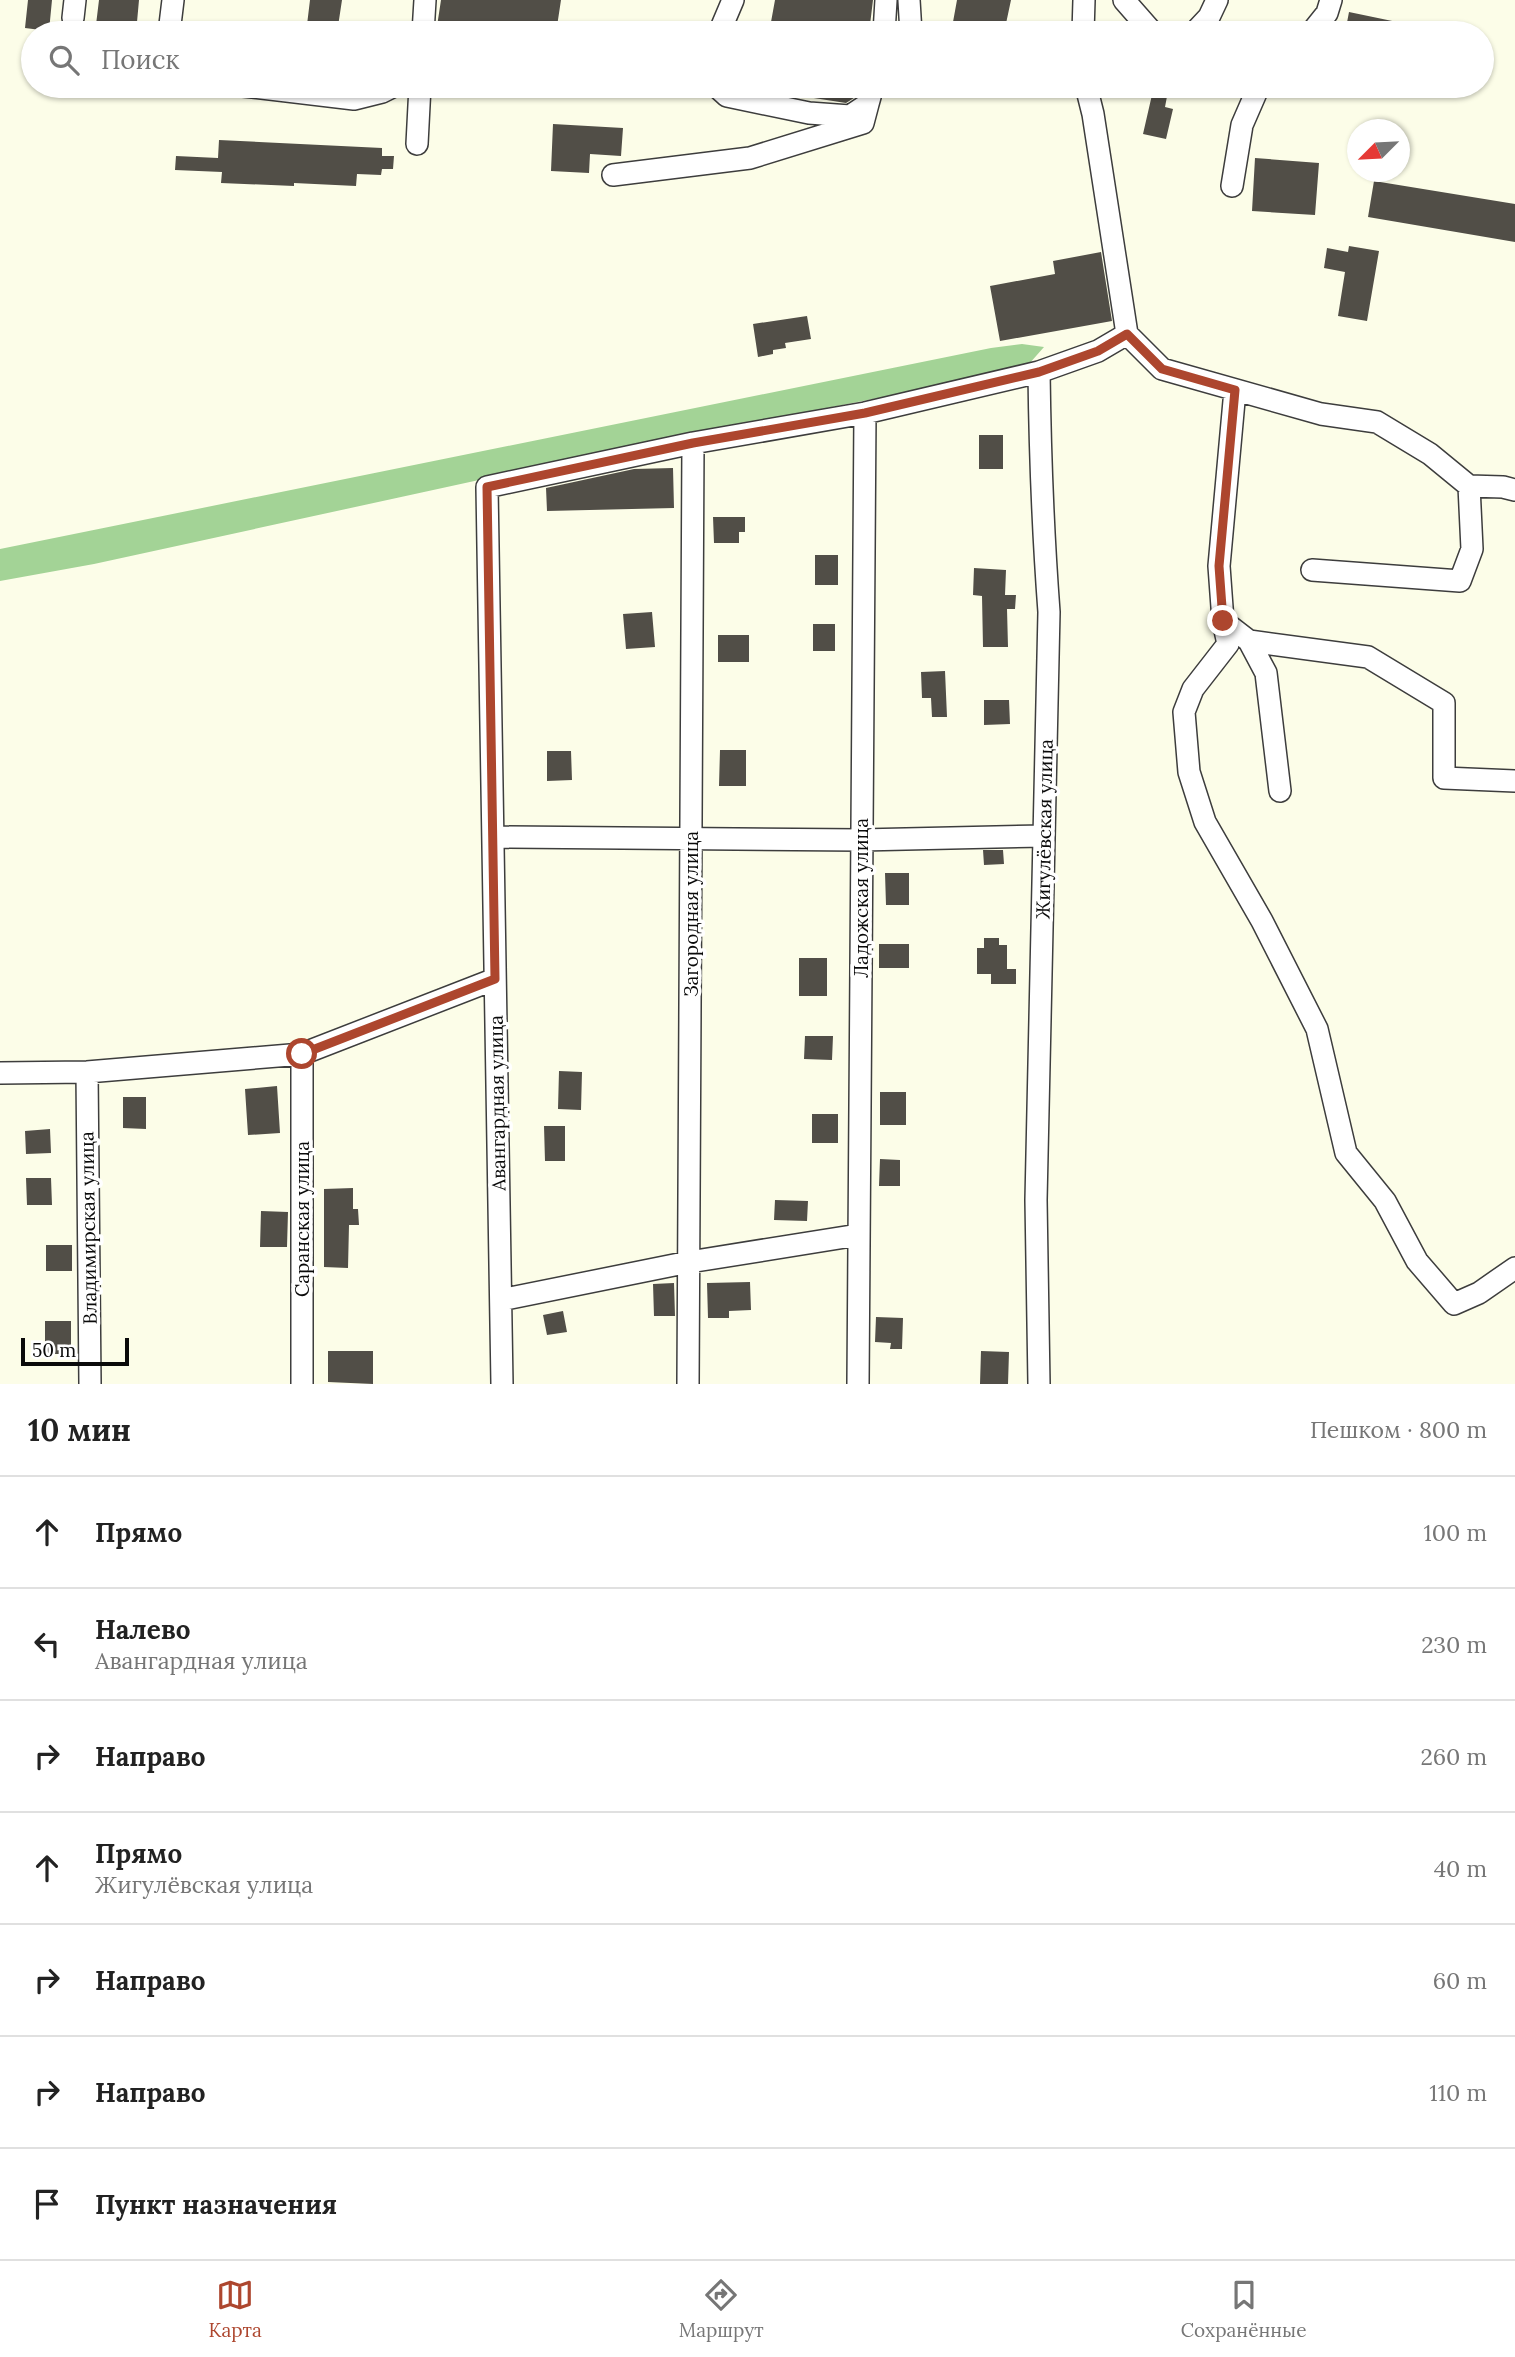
<!DOCTYPE html>
<html lang="ru">
<head>
<meta charset="utf-8">
<style>
	body { margin:0; font-family:Lora,serif; background:#f6f6f6; color:#222 }
	.compass { position:absolute; left:1347px; top:119px; width:63px; height:63px; border-radius:50%; background:#fff; box-shadow:0 2px 5px #0004; rotate:246deg }
	.scale { position:absolute; left:21px; bottom:18px; width:108px; box-sizing:border-box; padding-left:7px; border:4px solid #0a0a0a; border-top:0; font-size:19px; line-height:24px; white-space:nowrap; color:#0a0a0a; -webkit-text-stroke:5px #fff; paint-order:stroke }
	.stop { position:absolute; width:21px; height:21px; margin:-16px; border:5px solid #ad462e; border-radius:50%; background:#fff }
	.stop.end { background:#ad462e; border-color:#fff; box-shadow:0 2px 7px #0008 }
	.list { margin:0; padding:0; list-style:none }
	h2 { display:flex; justify-content:space-between; align-items:center; height:91px; margin:0; padding:0 28px; font-size:30px }
	h2 small { font-size:23px; font-weight:400; color:#767676 }
	.list li { display:grid; grid-template-columns:46px 1fr auto; gap:21px; align-items:center; box-sizing:border-box; height:112px; padding:0 28px; border-top:2px solid #e0e0e0 }
	.list b { display:block; font-size:26px; white-space:nowrap }
	.list p { margin:0; font-size:23px; white-space:nowrap; color:#767676 }
	.list em { font-size:23px; font-style:normal; color:#767676 }
	.icon { flex:none; width:38px; height:38px; fill:none; stroke:currentColor; stroke-width:2; stroke-linecap:round; stroke-linejoin:round }
	.map { position:relative; flex:none; width:1515px; height:1384px; overflow:hidden }
	.search { position:absolute; background:#fff; box-shadow:0 2px 5px #0004; left:21px; right:21px; top:21px; height:77px; display:flex; align-items:center; gap:18px; box-sizing:border-box; padding:0 24px; border-radius:38px; color:#767676; font-size:26px }
	.sheet { height:875px; background:#fff }
	nav { display:flex; justify-content:space-around; align-items:center; box-sizing:border-box; height:98px; border-top:2px solid #e0e0e0; background:#fff; font-size:19px; color:#767676 }
	nav a { display:grid; justify-items:center; gap:4px }
	nav .on { color:#ad462e }
	.map>svg:first-child { display:block }
</style>
</head>
<body>
<div class="map">
<svg width="1515" height="1384" viewBox="0 0 1515 1384">
	<rect width="100%" height="100%" fill="#fcfde8"/>
	<path fill="#a3d396" d="M 1022,344 L 1044,347 L 1029,364 L 1000,374 L 653,442 L 94,564 L 0,581 L 0,549 L 991,348 Z"/>
	<path fill="#514e47" d="M 28,0 L 52,0 L 49,31 L 25,28 Z
		M 99,0 L 139,0 L 136,33 L 95,33 Z
		M 310,0 L 342,0 L 337,33 L 306,33 Z
		M 441,0 L 561,0 L 556,33 L 436,33 Z
		M 775,0 L 873,0 L 869,33 L 769,33 Z
		M 957,0 L 1011,0 L 1004,33 L 951,33 Z
		M 1349,12 L 1397,22 L 1394,33 L 1345,33 Z
		M 776,86 L 859,86 L 857,96 L 846,103 L 775,92 Z
		M 1154,86 L 1169,86 L 1165,107 L 1173,109 L 1166,139 L 1143,134 Z
		M 553,124 L 623,128 L 621,156 L 590,154 L 589,173 L 551,171 Z
		M 219,140 L 382,148 L 382,156 L 394,156 L 393,169 L 382,169 L 381,175 L 357,174 L 356,186 L 294,183 L 294,186 L 221,183 L 222,172 L 175,170 L 176,156 L 218,158 Z
		M 1255,158 L 1319,163 L 1315,215 L 1252,211 Z
		M 1374,181 L 1515,204 L 1515,242 L 1368,217 Z
		M 1349,246 L 1379,251 L 1367,321 L 1338,316 L 1345,272 L 1324,268 L 1327,248 L 1348,252 Z
		M 1101,252 L 1112,321 L 1000,341 L 990,286 L 1055,274 L 1053,261 Z
		M 807,316 L 811,339 L 785,343 L 786,348 L 773,350 L 773,354 L 758,357 L 753,324 Z
		M 979,435 L 1003,435 L 1003,469 L 979,469 Z
		M 673,468 L 674,508 L 547,511 L 546,488 L 634,469 Z
		M 713,517 L 745,517 L 745,532 L 739,532 L 739,543 L 714,543 Z
		M 815,555 L 838,555 L 838,585 L 815,585 Z
		M 974,568 L 1006,570 L 1005,595 L 1016,595 L 1015,609 L 1007,609 L 1008,647 L 983,647 L 982,596 L 973,595 Z
		M 652,612 L 655,647 L 626,649 L 623,614 Z
		M 813,624 L 835,624 L 835,651 L 813,651 Z
		M 718,635 L 749,635 L 749,662 L 718,662 Z
		M 945,671 L 947,717 L 932,717 L 931,698 L 922,698 L 921,672 Z
		M 984,700 L 1009,700 L 1010,724 L 984,725 Z
		M 720,750 L 746,750 L 746,786 L 719,786 Z
		M 547,751 L 571,751 L 572,780 L 547,781 Z
		M 983,850 L 1003,850 L 1004,864 L 984,865 Z
		M 885,873 L 909,873 L 909,905 L 886,905 Z
		M 984,938 L 999,938 L 999,945 L 1007,945 L 1007,969 L 1016,969 L 1016,984 L 991,984 L 991,974 L 977,974 L 977,948 L 984,948 Z
		M 879,944 L 909,944 L 909,968 L 879,968 Z
		M 799,958 L 827,958 L 827,996 L 799,996 Z
		M 805,1036 L 833,1036 L 832,1060 L 804,1059 Z
		M 559,1071 L 582,1072 L 581,1110 L 558,1109 Z
		M 277,1086 L 280,1133 L 248,1135 L 245,1089 Z
		M 880,1092 L 906,1092 L 906,1125 L 880,1125 Z
		M 123,1097 L 146,1097 L 146,1129 L 123,1128 Z
		M 812,1114 L 838,1114 L 838,1143 L 812,1143 Z
		M 544,1126 L 565,1126 L 565,1161 L 545,1161 Z
		M 50,1129 L 51,1153 L 26,1154 L 25,1131 Z
		M 880,1159 L 900,1160 L 900,1186 L 879,1186 Z
		M 26,1178 L 51,1178 L 52,1205 L 27,1205 Z
		M 353,1188 L 353,1209 L 358,1209 L 359,1225 L 349,1225 L 348,1268 L 324,1267 L 324,1189 Z
		M 775,1200 L 808,1201 L 807,1221 L 774,1220 Z
		M 261,1211 L 288,1212 L 287,1247 L 260,1247 Z
		M 46,1245 L 72,1245 L 72,1271 L 46,1271 Z
		M 750,1282 L 751,1310 L 729,1311 L 729,1318 L 708,1318 L 707,1283 Z
		M 674,1283 L 675,1316 L 654,1316 L 653,1284 Z
		M 563,1311 L 567,1332 L 547,1335 L 543,1315 Z
		M 876,1317 L 903,1318 L 902,1349 L 890,1349 L 891,1343 L 875,1342 Z
		M 45,1321 L 71,1321 L 71,1354 L 45,1354 Z
		M 328,1351 L 373,1351 L 373,1384 L 328,1382 Z
		M 981,1351 L 1009,1352 L 1008,1384 L 980,1384 Z"/>
	<g fill="none" stroke-linecap="round" stroke-linejoin="round">
		<defs>
			<path id="minor" d="M 909,0 L 911,33
				M 1124,0 L 1152,32 L 1157,33
				M 73,18 L 75,0
				M 169,33 L 173,0
				M 423,33 L 425,0
				M 719,33 L 733,0
				M 884,33 L 886,0
				M 1083,33 L 1084,0
				M 1194,33 L 1209,17 L 1217,0
				M 1311,33 L 1327,13 L 1331,0
				M 243,86 L 354,99 L 382,92 L 394,86
				M 716,86 L 727,96 L 809,113 L 850,116 L 868,104 L 873,86
				M 1086,86 L 1093,114 L 1127,334 L 1162,369 L 1321,414 L 1377,422 L 1430,454 L 1469,486 L 1472,549 L 1460,581 L 1312,570
				M 417,144 L 420,86
				M 613,175 L 750,158 L 863,123 L 868,104
				M 1232,186 L 1242,125 L 1259,86
				M 1235,390 L 1219,566 L 1223,621 L 1249,641 L 1266,673 L 1280,791
				M 1469,486 L 1503,487 L 1515,490
				M 1223,621 L 1228,644 L 1193,689 L 1184,712 L 1189,772 L 1205,822 L 1262,921 L 1317,1029 L 1346,1153 L 1385,1201 L 1417,1261 L 1454,1304 L 1479,1293 L 1515,1268
				M 1249,641 L 1368,657 L 1444,703 L 1444,778 L 1515,781
				M 493,837 L 861,840 L 1044,836
				M 302,1054 L 302,1384
				M 87,1072 L 90,1384
				M 0,1073 L 87,1072 L 302,1054 L 495,979
				M 501,1300 L 689,1262 L 858,1235
				M 502,1384 L 487,487 L 693,443 L 865,413 L 1039,372
				M 688,1384 L 693,443
				M 858,1384 L 865,413
				M 1039,1384 L 1036,1200 L 1049,612 C 1043,532 1040,452 1039,372 L 1098,351 L 1127,334"/>
		</defs>
		<use href="#minor" stroke="#3d3d3d" stroke-width="24"/>
		<use href="#minor" stroke="#fff" stroke-width="21"/>
	</g>
	<g fill="none" stroke-linecap="round" stroke-linejoin="round">
		<path stroke="#ad462e" stroke-width="9" d="M 302,1054 L 495,979 L 487,487 L 693,443 L 865,413 L 1039,372 L 1098,351 L 1127,334 L 1162,369 L 1235,390 L 1219,566 L 1223,621"/>
	</g>
	<g text-anchor="middle" stroke-width="7" stroke-linejoin="round" paint-order="stroke">
		<g font-size="19" fill="#0a0a0a" stroke="#fff">
			<text transform="translate(1044 829) rotate(-89)" y="7">Жигулёвская улица</text>
			<text transform="translate(861 898) rotate(-90)" y="7">Ладожская улица</text>
			<text transform="translate(691 914) rotate(-90)" y="7">Загородная улица</text>
			<text transform="translate(497 1103) rotate(-91)" y="7">Авангардная улица</text>
			<text transform="translate(302 1219) rotate(-90)" y="7">Саранская улица</text>
			<text transform="translate(88 1228) rotate(-91)" y="7">Владимирская улица</text>
		</g>
	</g>
</svg>
<svg class="compass" viewBox="-18 -18 36 36"><path d="M0-13l5 13h-10z" fill="#e53935"/><path d="M0 13l5-13h-10z" fill="#767676"/></svg>
<div class="scale">50 m</div>
<div class="stop" style="left:302px;top:1054px"></div>
<div class="stop end" style="left:1223px;top:621px"></div>
<div class="search"><svg class="icon" aria-label="search" viewBox="0 0 24 24"><circle cx="10" cy="10" r="6"/><path d="M15 15l6 6"/></svg>Поиск</div>
</div>
<section class="sheet">
<h2>10 мин<small>Пешком · 800 m</small></h2>
<ul class="list">
<li><svg class="icon" aria-label="ahead" viewBox="0 0 24 24"><path d="M12 20V5M6 11l6-6 6 6"/></svg><div><b>Прямо</b></div><em>100 m</em></li>
<li><svg class="icon" aria-label="left" viewBox="0 0 24 24"><path d="M17 20v-9H6M10 6l-5 5 5 5"/></svg><div><b>Налево</b><p>Авангардная улица</p></div><em>230 m</em></li>
<li><svg class="icon" aria-label="right" viewBox="0 0 24 24"><path d="M7 20v-9h11M14 6l5 5-5 5"/></svg><div><b>Направо</b></div><em>260 m</em></li>
<li><svg class="icon" aria-label="ahead" viewBox="0 0 24 24"><path d="M12 20V5M6 11l6-6 6 6"/></svg><div><b>Прямо</b><p>Жигулёвская улица</p></div><em>40 m</em></li>
<li><svg class="icon" aria-label="right" viewBox="0 0 24 24"><path d="M7 20v-9h11M14 6l5 5-5 5"/></svg><div><b>Направо</b></div><em>60 m</em></li>
<li><svg class="icon" aria-label="right" viewBox="0 0 24 24"><path d="M7 20v-9h11M14 6l5 5-5 5"/></svg><div><b>Направо</b></div><em>110 m</em></li>
<li><svg class="icon" aria-label="arrive" viewBox="0 0 24 24"><path d="M6 21V4h12l-3 4 3 4H6"/></svg><div><b>Пункт назначения</b></div></li>
</ul>
</section>
<nav>
<a class="on"><svg class="icon" aria-label="map" viewBox="0 0 24 24"><path d="M3 6l6-2 6 2 6-2v14l-6 2-6-2-6 2zM9 4v14M15 6v14"/></svg>Карта</a>
<a><svg class="icon" aria-label="directions" viewBox="0 0 24 24"><path d="M12 3l9 9-9 9-9-9zM9 14v-3h6M13 9l2 2-2 2"/></svg>Маршрут</a>
<a><svg class="icon" aria-label="saved" viewBox="0 0 24 24"><path d="M7 4h10v16l-5-4-5 4z"/></svg>Сохранённые</a>
</nav>
</body>
</html>
